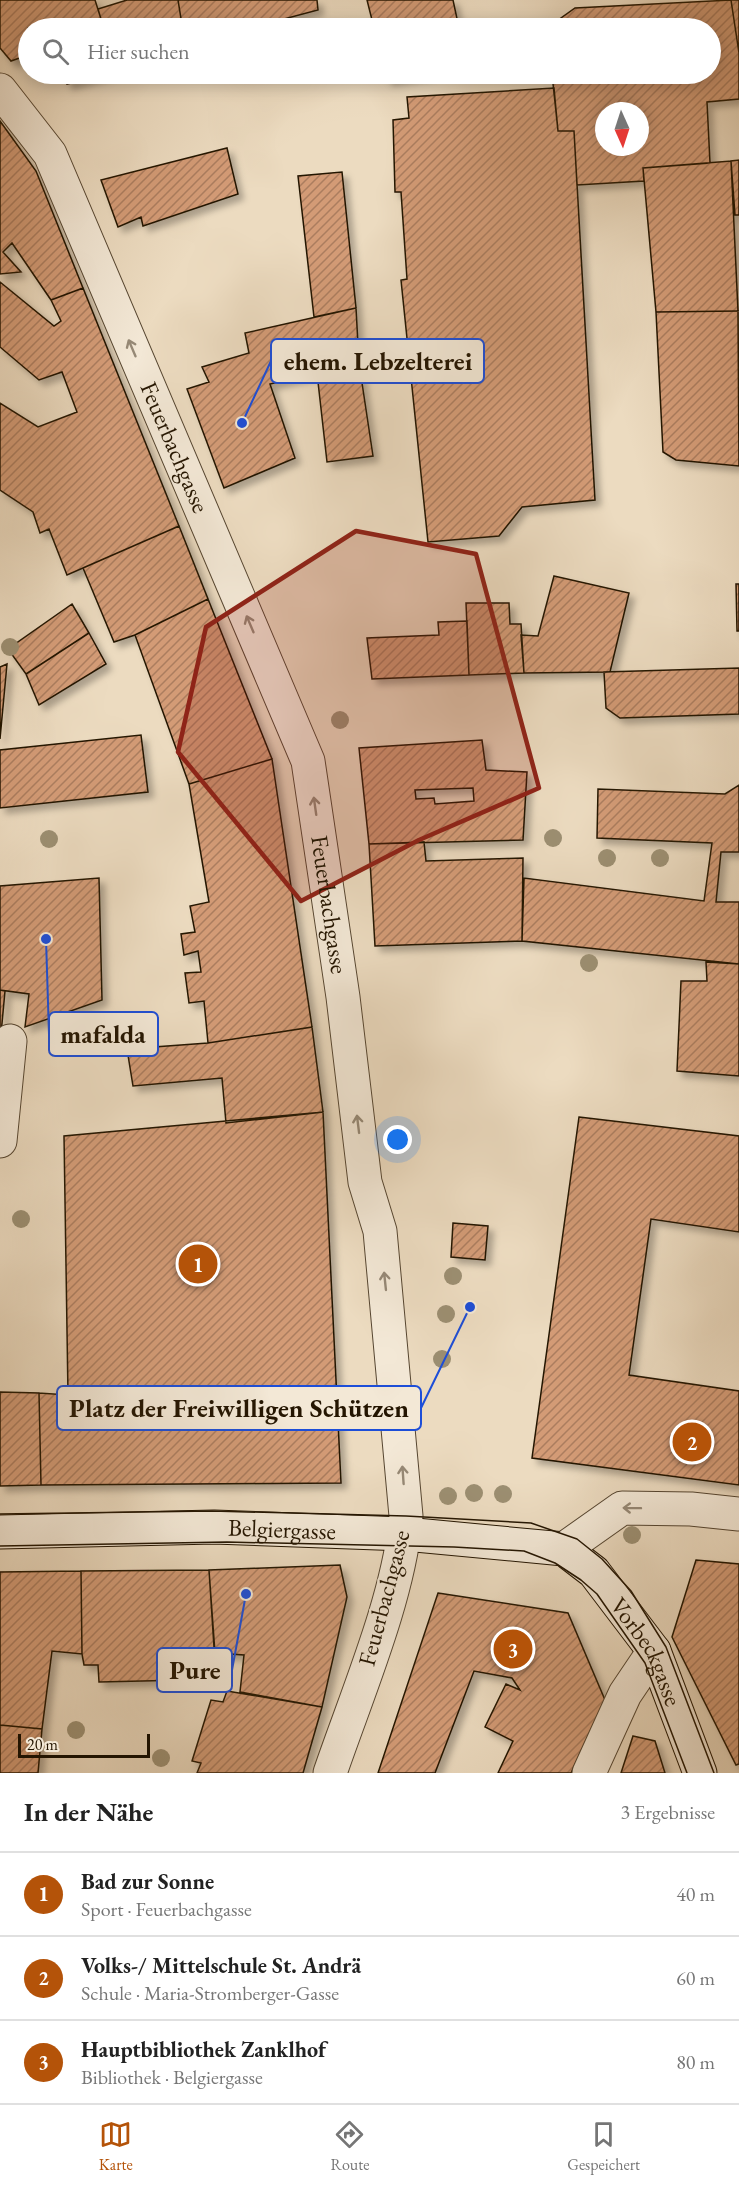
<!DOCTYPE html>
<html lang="de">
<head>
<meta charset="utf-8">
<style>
	body { margin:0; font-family:"EB Garamond",serif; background:#f6f6f6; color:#222 }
	.compass { position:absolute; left:595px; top:102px; width:54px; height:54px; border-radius:50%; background:#fff; box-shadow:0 3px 15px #0003; rotate:177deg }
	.scale { position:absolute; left:18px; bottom:15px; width:132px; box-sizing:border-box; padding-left:6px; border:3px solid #241501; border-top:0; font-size:16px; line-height:21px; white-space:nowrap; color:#241501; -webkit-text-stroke:4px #f3e8d6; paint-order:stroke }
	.you { position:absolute; left:398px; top:1140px; width:21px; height:21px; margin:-15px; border:4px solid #fff; border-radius:50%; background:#1a73e8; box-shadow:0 0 0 9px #1a73e833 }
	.badge { display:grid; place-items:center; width:39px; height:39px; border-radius:50%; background:#b45309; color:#fff; font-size:20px; font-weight:700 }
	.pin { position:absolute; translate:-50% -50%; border:3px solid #fff; box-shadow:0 2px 6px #0006 }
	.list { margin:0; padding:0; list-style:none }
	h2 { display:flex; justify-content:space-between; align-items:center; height:78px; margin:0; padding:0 24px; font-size:26px }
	h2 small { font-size:20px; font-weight:400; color:#767676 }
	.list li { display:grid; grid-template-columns:39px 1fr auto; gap:18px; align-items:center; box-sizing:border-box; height:84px; padding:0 24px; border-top:2px solid #e0e0e0 }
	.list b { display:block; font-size:22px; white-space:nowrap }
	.list p { margin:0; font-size:20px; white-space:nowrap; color:#767676 }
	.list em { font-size:20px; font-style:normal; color:#767676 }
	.icon { flex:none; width:33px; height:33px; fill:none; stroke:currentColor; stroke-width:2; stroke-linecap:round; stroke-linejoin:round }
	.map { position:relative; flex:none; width:739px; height:1773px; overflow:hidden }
	.search { position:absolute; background:#fff; box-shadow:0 3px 15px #0003; left:18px; right:18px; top:18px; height:66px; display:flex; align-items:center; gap:15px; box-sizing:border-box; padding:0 21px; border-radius:33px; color:#767676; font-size:22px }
	.sheet { height:330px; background:#fff }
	nav { display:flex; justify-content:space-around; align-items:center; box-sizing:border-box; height:84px; border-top:2px solid #e0e0e0; background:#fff; font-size:16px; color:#767676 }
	nav a { display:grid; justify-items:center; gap:3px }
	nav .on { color:#b45309 }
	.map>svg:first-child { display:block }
</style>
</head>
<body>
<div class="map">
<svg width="739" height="1773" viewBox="0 0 739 1773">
	<defs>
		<pattern id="building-hatch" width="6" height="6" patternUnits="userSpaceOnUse" patternTransform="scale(1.5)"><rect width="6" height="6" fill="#d39b76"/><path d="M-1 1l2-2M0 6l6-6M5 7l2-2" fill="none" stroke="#ab7d5e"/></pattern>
		<filter id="shadow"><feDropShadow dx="5.5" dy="5.5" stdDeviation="3" flood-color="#0004"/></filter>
	</defs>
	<rect width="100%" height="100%" fill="#ecdbc0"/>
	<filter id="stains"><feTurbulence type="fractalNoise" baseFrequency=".00333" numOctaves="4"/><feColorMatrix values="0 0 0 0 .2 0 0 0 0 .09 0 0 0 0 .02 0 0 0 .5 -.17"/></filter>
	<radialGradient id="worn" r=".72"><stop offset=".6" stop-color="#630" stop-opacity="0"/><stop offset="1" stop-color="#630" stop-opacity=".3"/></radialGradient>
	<path fill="url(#building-hatch)" stroke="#241501" stroke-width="1.5" fill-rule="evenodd" filter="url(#shadow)" d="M 0,0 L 95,0 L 101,19 L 78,26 L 79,28 L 28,28 L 28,55 L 11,61 L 0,48 Z
		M 127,0 L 178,0 L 182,25 L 168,28 L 79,28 L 78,26 L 101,19 L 98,9 Z
		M 178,0 L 317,0 L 318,10 L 250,28 L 168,28 L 182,25 Z
		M 367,0 L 453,0 L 459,28 L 374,28 Z
		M 731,0 L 739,53 L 739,99 L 707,102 L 710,163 L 643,168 L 644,181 L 577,185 L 574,131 L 558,131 L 552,74 L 710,74 L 710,28 L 547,28 L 575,8 ZM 604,111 L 640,111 L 640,147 L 604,147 Z
		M 731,0 L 739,0 L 739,53 Z
		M 64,74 L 107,74 L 67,84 Z
		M 386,74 L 429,74 L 387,80 Z
		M 554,88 L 558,131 L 574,131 L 595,500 L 522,507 L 499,536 L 428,542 L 401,280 L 407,279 L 401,192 L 395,192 L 393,120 L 409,118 L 407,97 Z
		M 0,121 L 36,171 L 83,288 L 51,300 L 12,243 L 3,252 L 21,272 L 0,274 Z
		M 227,148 L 238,194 L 143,226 L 141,217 L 118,227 L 101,180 Z
		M 739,160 L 739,215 L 735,215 L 731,161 Z
		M 731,161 L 738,311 L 656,312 L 643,168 Z
		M 342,172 L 356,308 L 314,317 L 298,176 Z
		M 0,282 L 54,326 L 61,321 L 51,300 L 83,288 L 179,526 L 67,575 L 49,529 L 40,533 L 33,512 L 0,490 L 0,403 L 38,427 L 77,412 L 62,372 L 39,380 L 0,347 Z
		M 356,308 L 359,363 L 270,384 L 295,458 L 224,488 L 187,389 L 209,382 L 202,367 L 249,353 L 245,333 Z
		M 738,311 L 739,466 L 676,460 L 663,452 L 656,312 Z
		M 359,363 L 373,456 L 327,462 L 317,373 Z
		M 179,526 L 208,599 L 135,635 L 114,642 L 83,568 Z
		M 554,576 L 629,593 L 610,672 L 524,673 L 521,635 L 538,636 Z
		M 736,584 L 739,584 L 739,631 L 737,631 Z
		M 208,599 L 272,759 L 189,784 L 135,635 Z
		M 466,603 L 509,603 L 510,624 L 521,624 L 524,673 L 469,675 Z
		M 72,604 L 89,633 L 26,674 L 8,649 Z
		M 467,621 L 469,675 L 372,679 L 367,638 L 439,635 L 438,622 Z
		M 89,633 L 106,664 L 39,705 L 26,674 Z
		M 7,664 L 0,739 L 0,667 Z
		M 739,668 L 739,714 L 620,718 L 606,708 L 604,672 Z
		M 141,735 L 148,792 L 0,808 L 0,750 Z
		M 482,740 L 486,770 L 527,772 L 523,840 L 369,844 L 359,748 ZM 473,788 L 474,801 L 435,804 L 434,798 L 416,799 L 415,790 Z
		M 272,759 L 312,1027 L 208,1043 L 204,1001 L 189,1003 L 185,973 L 201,972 L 198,951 L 184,955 L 181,934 L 195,932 L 190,906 L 209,902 L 189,784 Z
		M 739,785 L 739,852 L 721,852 L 716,902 L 739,902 L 739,964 L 522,941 L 524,878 L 704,901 L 712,843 L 597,838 L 598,789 L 725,794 Z
		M 424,842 L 426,861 L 523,858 L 522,941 L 375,946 L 369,844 Z
		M 99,878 L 102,1000 L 25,1027 L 29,994 L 0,990 L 0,886 Z
		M 706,962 L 739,964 L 739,1076 L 677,1071 L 681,981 L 707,981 Z
		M 0,990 L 5,991 L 0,1045 Z
		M 312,1027 L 323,1112 L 226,1123 L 222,1078 L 133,1086 L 127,1049 L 208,1043 Z
		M 323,1112 L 341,1483 L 41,1485 L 39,1393 L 68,1395 L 64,1136 Z
		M 579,1117 L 739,1136 L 739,1232 L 651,1219 L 629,1375 L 739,1391 L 739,1485 L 532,1458 Z
		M 453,1223 L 488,1226 L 485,1260 L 451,1257 Z
		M 0,1392 L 39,1393 L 41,1485 L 0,1486 Z
		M 696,1560 L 739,1564 L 739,1764 L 736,1765 L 672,1637 Z
		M 340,1565 L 347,1597 L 322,1707 L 240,1692 L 244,1655 L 215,1653 L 209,1570 Z
		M 209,1570 L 215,1663 L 184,1662 L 185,1680 L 99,1682 L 98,1665 L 84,1665 L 82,1654 L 81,1571 Z
		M 81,1571 L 82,1654 L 52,1651 L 42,1729 L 0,1725 L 0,1572 Z
		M 438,1593 L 568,1613 L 605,1700 L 571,1773 L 498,1773 L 513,1741 L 485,1727 L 506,1684 L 520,1690 L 512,1678 L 474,1671 L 435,1773 L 378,1773 Z
		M 227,1691 L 322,1707 L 303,1773 L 197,1773 L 201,1763 L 192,1761 L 211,1700 L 223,1702 Z
		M 0,1725 L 42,1729 L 38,1773 L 0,1773 Z
		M 633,1736 L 655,1741 L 665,1773 L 621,1773 Z"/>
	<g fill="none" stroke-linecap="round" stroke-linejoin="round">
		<defs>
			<g id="street">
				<path id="s1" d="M 0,90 L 50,154 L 308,761 L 343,997 L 365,1182 L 380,1231 L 406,1516 C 399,1597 357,1694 330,1773"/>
				<path d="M 0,1141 L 10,1041"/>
				<path d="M 564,1549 L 622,1508 L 691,1509 L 739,1514"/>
				<path d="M 589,1773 L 625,1694 L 654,1651"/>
			</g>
			<g id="secondary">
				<path id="s2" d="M 0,1532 L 214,1527 L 405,1534 L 564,1549 L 594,1572 L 654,1651 L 700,1773"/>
			</g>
		</defs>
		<use href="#street" stroke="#564631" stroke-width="35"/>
		<use href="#secondary" stroke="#241501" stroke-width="35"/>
		<use href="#street" stroke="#f3e8d6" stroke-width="33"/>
		<use href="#secondary" stroke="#f3e8d6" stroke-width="33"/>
		<path stroke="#241501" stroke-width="1.5" d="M 0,1514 L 212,1511 L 406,1516 L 531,1523 L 577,1539 L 602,1559 L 631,1591 L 666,1647 L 714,1773
			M 0,1546 L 227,1542 L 454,1547 L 524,1551 L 555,1563 L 581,1580 L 597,1594 L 645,1663 L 687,1773"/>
	</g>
	<g fill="#9c8f72">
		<circle cx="10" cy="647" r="9"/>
		<circle cx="340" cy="720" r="9"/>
		<circle cx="553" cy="838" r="9"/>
		<circle cx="49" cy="839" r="9"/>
		<circle cx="607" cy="858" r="9"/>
		<circle cx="660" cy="858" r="9"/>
		<circle cx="589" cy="963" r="9"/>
		<circle cx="21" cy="1219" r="9"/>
		<circle cx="453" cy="1276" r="9"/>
		<circle cx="446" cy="1314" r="9"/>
		<circle cx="442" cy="1359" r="9"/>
		<circle cx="474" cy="1493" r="9"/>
		<circle cx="503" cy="1494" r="9"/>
		<circle cx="448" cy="1496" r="9"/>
		<circle cx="632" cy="1535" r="9"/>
		<circle cx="76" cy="1730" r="9"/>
		<circle cx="161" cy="1758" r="9"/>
	</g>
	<defs><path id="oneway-shaft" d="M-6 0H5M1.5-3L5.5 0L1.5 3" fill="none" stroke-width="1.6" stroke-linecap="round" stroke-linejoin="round" transform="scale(1.5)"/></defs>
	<g stroke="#968976">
		<use href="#oneway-shaft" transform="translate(132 348) rotate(-113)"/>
		<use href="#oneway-shaft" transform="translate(250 624) rotate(-113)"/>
		<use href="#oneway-shaft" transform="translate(315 806) rotate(-98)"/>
		<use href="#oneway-shaft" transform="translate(358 1124) rotate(-97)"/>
		<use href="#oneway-shaft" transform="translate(385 1281) rotate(-96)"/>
		<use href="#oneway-shaft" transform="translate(403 1475) rotate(-94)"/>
		<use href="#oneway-shaft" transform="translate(632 1508) rotate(-179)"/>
	</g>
	<path fill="#8f2418" fill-opacity="0.2" stroke="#8f2418" stroke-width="4.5" stroke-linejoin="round" d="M 356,531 L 476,554 L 539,788 L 419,840 L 301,901 L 178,752 L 206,627 Z"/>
	<g text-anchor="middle" stroke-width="4.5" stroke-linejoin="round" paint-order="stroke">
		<g font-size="24" fill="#241501" stroke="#f3e8d6">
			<text dy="8" stroke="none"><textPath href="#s1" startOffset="400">Feuerbachgasse</textPath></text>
			<text dy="8" stroke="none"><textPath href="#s1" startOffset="886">Feuerbachgasse</textPath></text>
			<text dy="8" stroke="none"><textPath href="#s2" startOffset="282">Belgiergasse</textPath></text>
			<text transform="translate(384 1598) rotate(-75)" y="8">Feuerbachgasse</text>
			<text dy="8" stroke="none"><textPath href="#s2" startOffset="699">Vorbeckgasse</textPath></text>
		</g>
	</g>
	<path fill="none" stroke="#1d4ed8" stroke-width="2" d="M242 423L271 361M46 939L49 1034M470 1307L421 1408M246 1594L232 1670"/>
	<g fill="#1d4ed8" stroke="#f3e8d6" stroke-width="2">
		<circle cx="242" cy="423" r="6"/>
		<circle cx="46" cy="939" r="6"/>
		<circle cx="470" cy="1307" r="6"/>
		<circle cx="246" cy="1594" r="6"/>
	</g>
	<g fill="#f3e8d6" stroke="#1d4ed8" stroke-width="2">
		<rect x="271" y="339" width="213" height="44" rx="6"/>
		<rect x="49" y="1012" width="109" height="44" rx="6"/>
		<rect x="57" y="1386" width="364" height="44" rx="6"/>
		<rect x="157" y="1648" width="75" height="44" rx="6"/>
	</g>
	<g font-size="26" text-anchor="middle" font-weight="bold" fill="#241501">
		<text x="378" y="370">ehem. Lebzelterei</text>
		<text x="103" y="1043">mafalda</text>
		<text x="239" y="1417">Platz der Freiwilligen Schützen</text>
		<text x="195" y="1679">Pure</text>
	</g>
	<rect width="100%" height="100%" filter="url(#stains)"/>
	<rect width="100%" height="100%" fill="url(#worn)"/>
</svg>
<svg class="compass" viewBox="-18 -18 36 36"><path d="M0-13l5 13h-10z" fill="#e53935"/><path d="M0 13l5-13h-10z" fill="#767676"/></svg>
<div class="scale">20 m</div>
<div class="you"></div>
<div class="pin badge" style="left:198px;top:1264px">1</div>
<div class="pin badge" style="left:692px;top:1442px">2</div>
<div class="pin badge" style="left:513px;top:1649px">3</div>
<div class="search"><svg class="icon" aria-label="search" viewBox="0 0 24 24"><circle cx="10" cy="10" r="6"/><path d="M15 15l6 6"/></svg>Hier suchen</div>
</div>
<section class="sheet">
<h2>In der Nähe<small>3 Ergebnisse</small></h2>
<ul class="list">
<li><span class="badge">1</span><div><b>Bad zur Sonne</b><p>Sport · Feuerbachgasse</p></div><em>40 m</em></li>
<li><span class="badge">2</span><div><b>Volks-/ Mittelschule St. Andrä</b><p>Schule · Maria-Stromberger-Gasse</p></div><em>60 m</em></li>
<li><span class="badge">3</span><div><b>Hauptbibliothek Zanklhof</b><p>Bibliothek · Belgiergasse</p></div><em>80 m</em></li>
</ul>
</section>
<nav>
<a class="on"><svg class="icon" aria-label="map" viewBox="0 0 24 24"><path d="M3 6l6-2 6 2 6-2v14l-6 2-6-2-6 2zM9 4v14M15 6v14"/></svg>Karte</a>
<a><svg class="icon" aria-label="directions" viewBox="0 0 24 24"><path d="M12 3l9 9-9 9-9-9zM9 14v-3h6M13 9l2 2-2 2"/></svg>Route</a>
<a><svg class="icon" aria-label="saved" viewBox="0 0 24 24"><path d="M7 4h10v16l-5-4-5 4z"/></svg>Gespeichert</a>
</nav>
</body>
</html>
